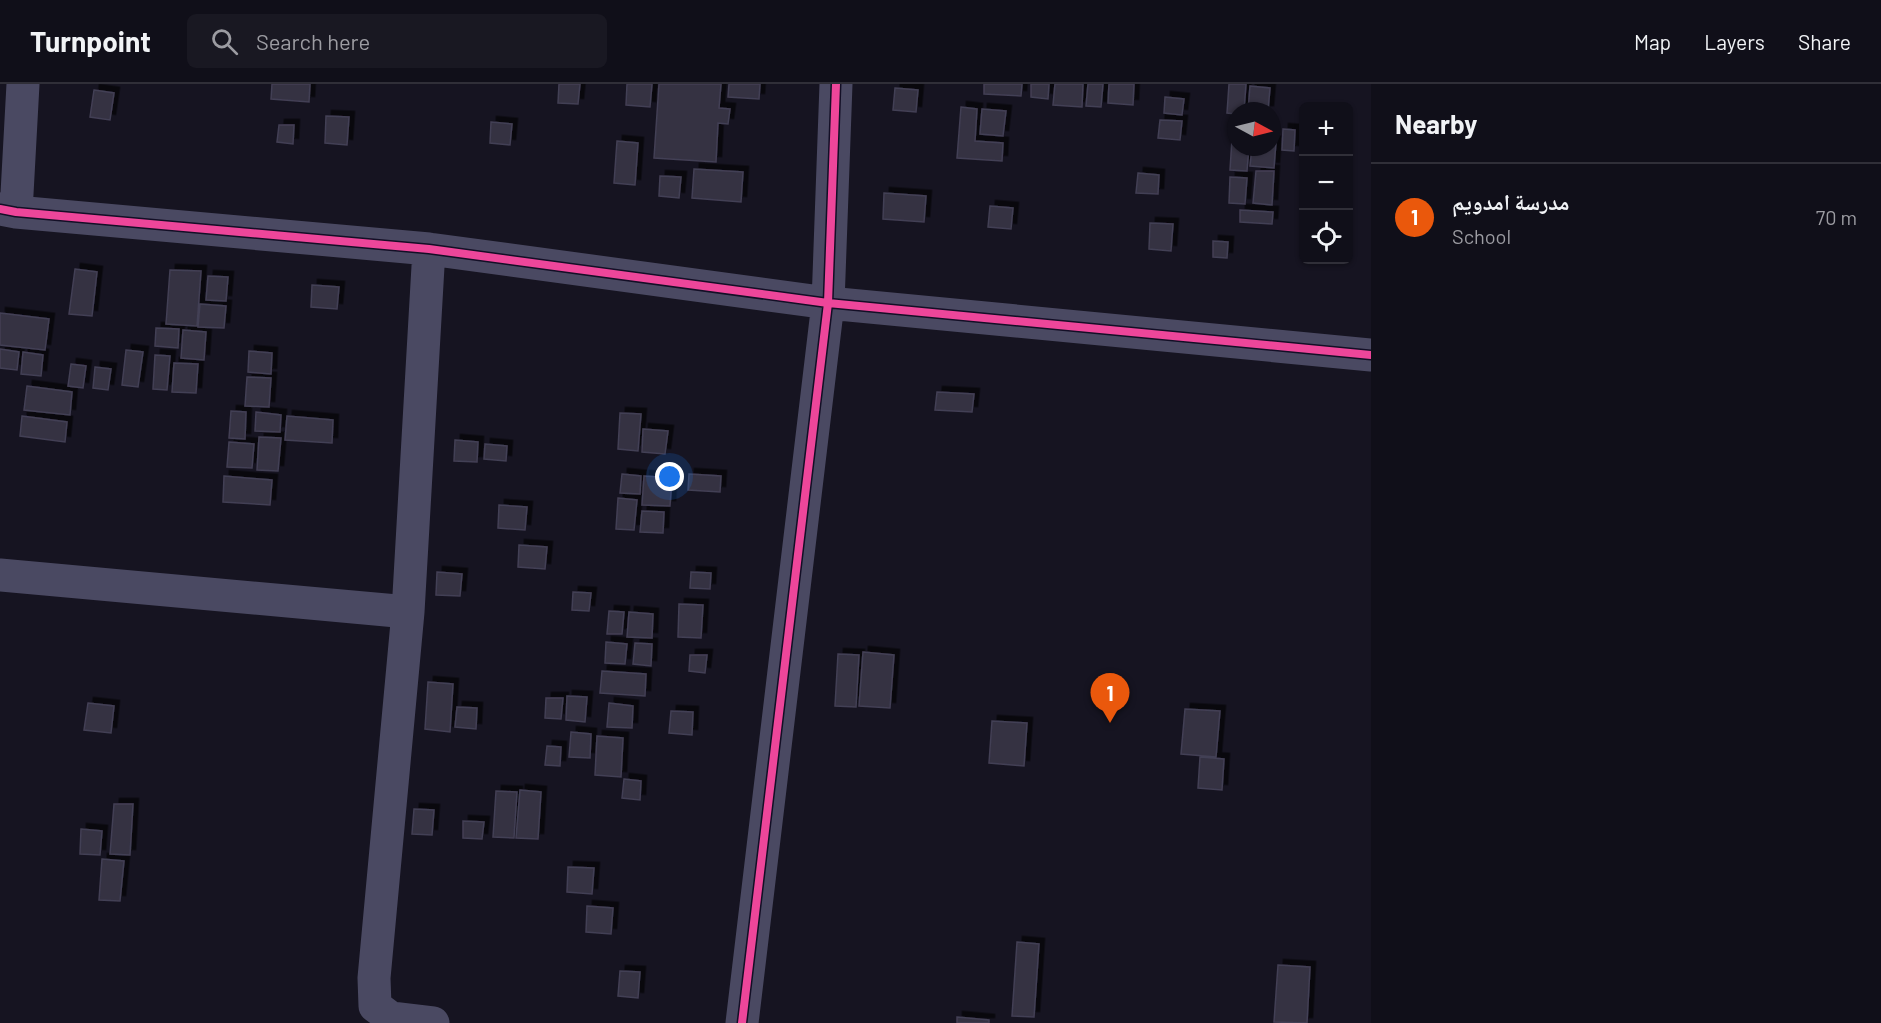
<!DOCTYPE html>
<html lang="en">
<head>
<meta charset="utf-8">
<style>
	body { margin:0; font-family:Barlow,"Noto Naskh Arabic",sans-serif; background:#191822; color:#f1f3f6 }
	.controls { position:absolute; right:18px; top:18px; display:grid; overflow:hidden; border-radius:9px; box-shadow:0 2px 4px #0004 }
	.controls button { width:54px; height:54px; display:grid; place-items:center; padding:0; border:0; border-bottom:2px solid #302f38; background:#100f19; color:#f1f3f6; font:30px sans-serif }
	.compass { position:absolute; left:1227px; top:18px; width:54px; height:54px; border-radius:50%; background:#100f19; box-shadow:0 2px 4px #0004; rotate:97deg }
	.you { position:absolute; left:670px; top:393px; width:21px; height:21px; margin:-15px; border:4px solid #fff; border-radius:50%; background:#1a73e8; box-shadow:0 0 0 9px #1a73e833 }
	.badge { display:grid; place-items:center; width:39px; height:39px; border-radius:50%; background:#ea580c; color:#fff; font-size:20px; font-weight:700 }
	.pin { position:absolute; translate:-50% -50px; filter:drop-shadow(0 2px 3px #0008) }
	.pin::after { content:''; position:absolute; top:32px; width:21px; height:18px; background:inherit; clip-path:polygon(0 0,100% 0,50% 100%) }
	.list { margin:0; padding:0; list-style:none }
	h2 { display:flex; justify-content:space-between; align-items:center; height:78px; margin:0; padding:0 24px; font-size:26px }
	h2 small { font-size:20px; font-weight:400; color:#9c9ca2 }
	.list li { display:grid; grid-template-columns:39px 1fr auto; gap:18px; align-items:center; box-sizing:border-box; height:108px; padding:0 24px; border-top:2px solid #302f38 }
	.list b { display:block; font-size:22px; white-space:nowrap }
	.list p { margin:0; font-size:20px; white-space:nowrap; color:#9c9ca2 }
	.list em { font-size:20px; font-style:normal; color:#9c9ca2 }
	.icon { flex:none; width:33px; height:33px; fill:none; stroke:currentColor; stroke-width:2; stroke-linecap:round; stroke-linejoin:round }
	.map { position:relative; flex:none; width:1371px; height:939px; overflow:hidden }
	header { display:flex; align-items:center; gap:36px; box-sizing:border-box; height:84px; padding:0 30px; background:#100f19; border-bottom:2px solid #302f38 }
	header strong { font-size:28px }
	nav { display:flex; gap:33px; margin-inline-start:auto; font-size:21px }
	.search { width:420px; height:54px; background:#191822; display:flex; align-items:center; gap:15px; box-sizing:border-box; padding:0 21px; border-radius:9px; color:#9c9ca2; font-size:22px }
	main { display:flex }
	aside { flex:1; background:#100f19 }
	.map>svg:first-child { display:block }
</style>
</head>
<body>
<header>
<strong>Turnpoint</strong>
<div class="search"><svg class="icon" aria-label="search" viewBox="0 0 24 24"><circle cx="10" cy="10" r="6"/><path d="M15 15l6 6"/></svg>Search here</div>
<nav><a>Map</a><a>Layers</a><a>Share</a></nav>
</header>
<main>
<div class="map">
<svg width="1371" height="939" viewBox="0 0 1371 939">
	<defs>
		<filter id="shadow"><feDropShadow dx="5.5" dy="-5.5" stdDeviation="0" flood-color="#0009"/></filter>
	</defs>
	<rect width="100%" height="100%" fill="#161421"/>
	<path fill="#343243" stroke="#433f54" stroke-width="1.5" filter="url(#shadow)" d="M 272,0 L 310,0 L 309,18 L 271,15 Z
		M 559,0 L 580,0 L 578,20 L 558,19 Z
		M 627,0 L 652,0 L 650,23 L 626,21 Z
		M 659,0 L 721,0 L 719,24 L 730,25 L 728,40 L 718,39 L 716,78 L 654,74 Z
		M 729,0 L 760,0 L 759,15 L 728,13 Z
		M 984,0 L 1022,0 L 1021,12 L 984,10 Z
		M 1031,0 L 1049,0 L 1048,15 L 1031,13 Z
		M 1055,0 L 1083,0 L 1082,23 L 1053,21 Z
		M 1088,0 L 1103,0 L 1101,23 L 1086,22 Z
		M 1109,0 L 1134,0 L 1133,21 L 1108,19 Z
		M 1229,0 L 1246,0 L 1244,27 L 1236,27 L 1236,30 L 1227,29 Z
		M 1250,2 L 1270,4 L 1268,27 L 1248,27 Z
		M 895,4 L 918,6 L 916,28 L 893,26 Z
		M 94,6 L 114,9 L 110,36 L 90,33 Z
		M 1165,13 L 1184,15 L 1182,31 L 1164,29 Z
		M 961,23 L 977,25 L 975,57 L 1003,59 L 1002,77 L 957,74 Z
		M 982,25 L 1006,27 L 1003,52 L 980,50 Z
		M 326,32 L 349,33 L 347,61 L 325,59 Z
		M 1160,36 L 1182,37 L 1180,56 L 1158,54 Z
		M 491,38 L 512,40 L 510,61 L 490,59 Z
		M 279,41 L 294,41 L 293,60 L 277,58 Z
		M 1283,45 L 1295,46 L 1294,67 L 1282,66 Z
		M 1232,55 L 1236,55 L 1236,63 L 1249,63 L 1247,87 L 1230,86 Z
		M 617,57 L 638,59 L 635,101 L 614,99 Z
		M 1272,57 L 1276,58 L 1274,84 L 1250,82 L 1252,63 L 1272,63 Z
		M 694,85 L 743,88 L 741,118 L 692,114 Z
		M 1256,87 L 1274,87 L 1272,121 L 1253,119 Z
		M 1138,89 L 1159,91 L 1158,110 L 1136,109 Z
		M 660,92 L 681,93 L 679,114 L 659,112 Z
		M 1230,93 L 1247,94 L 1245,120 L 1229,119 Z
		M 884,109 L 926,112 L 924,138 L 883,135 Z
		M 990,122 L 1013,124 L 1011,145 L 988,143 Z
		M 1240,126 L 1273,128 L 1272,140 L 1240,138 Z
		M 1150,139 L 1173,140 L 1171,167 L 1149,165 Z
		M 1213,157 L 1228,158 L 1227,174 L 1213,173 Z
		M 75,185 L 97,188 L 92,232 L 69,230 Z
		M 170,186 L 201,187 L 197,242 L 166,240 Z
		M 208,192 L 228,193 L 226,217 L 206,216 Z
		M 312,201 L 339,203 L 337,225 L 311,223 Z
		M 200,220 L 226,222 L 224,244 L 198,243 Z
		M 0,229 L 49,235 L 45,266 L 0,261 Z
		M 156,244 L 179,245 L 178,264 L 155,262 Z
		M 183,246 L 206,248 L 204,276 L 181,274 Z
		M 0,265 L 19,268 L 17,286 L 0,284 Z
		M 126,266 L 143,268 L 138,303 L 122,301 Z
		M 249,267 L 272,269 L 271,290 L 248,288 Z
		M 23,268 L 43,271 L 41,292 L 21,290 Z
		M 155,271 L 170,272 L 167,306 L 153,305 Z
		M 174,279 L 198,280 L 196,309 L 172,308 Z
		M 71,280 L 86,282 L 83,304 L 68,302 Z
		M 95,283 L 111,285 L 108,306 L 93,304 Z
		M 247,293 L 271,294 L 269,323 L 245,322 Z
		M 27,302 L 72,308 L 70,331 L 24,326 Z
		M 937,308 L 974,310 L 972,328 L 935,326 Z
		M 231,327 L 246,328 L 245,355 L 229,354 Z
		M 256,328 L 281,331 L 280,348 L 255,347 Z
		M 620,329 L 641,330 L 638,367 L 618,365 Z
		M 22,332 L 67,338 L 65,358 L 20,352 Z
		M 287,332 L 333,336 L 332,359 L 285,356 Z
		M 643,345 L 668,347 L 665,370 L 642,368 Z
		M 259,353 L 281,354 L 278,387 L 257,386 Z
		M 455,356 L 478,358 L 477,378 L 454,377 Z
		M 229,358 L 254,360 L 252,384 L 227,383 Z
		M 485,360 L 507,362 L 506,377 L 484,375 Z
		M 622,390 L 641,392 L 640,410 L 620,409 Z
		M 689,390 L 721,392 L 720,408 L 688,406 Z
		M 224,392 L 272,396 L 270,421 L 223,418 Z
		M 644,392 L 672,394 L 670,422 L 642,421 Z
		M 618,414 L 637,416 L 634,446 L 616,445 Z
		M 499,421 L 527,423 L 525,446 L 498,444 Z
		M 642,427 L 664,428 L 663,449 L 640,448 Z
		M 519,461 L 547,463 L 545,485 L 518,483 Z
		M 437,488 L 462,490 L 460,512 L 436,511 Z
		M 691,488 L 711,489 L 710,505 L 690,504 Z
		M 573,508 L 591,509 L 589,527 L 572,526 Z
		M 679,520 L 703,521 L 701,554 L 678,553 Z
		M 609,527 L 624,528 L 622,550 L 607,550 Z
		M 629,528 L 653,530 L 652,554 L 627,553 Z
		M 606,558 L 627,560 L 625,580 L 605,579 Z
		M 635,559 L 652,560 L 651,582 L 633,580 Z
		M 863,568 L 894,571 L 890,624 L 859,622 Z
		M 838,570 L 859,571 L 856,623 L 835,622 Z
		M 690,571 L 707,571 L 705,589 L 689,587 Z
		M 602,587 L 646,590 L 645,612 L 600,609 Z
		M 428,598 L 453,600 L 450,648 L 425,645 Z
		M 567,612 L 587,613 L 585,638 L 566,636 Z
		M 546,614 L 563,614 L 561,635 L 545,634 Z
		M 88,619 L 114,622 L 111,649 L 84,646 Z
		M 609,619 L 633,622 L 632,644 L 607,643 Z
		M 457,623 L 477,624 L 476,645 L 455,643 Z
		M 1185,625 L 1220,627 L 1216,673 L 1181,670 Z
		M 671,627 L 693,628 L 692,651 L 669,649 Z
		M 992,637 L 1027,639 L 1024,682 L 989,679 Z
		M 571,648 L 591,650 L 590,674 L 569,673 Z
		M 597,652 L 623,654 L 621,693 L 595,691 Z
		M 547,662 L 561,663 L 560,682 L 545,681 Z
		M 1200,673 L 1224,675 L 1222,706 L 1198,704 Z
		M 624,695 L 641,697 L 640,716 L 622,714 Z
		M 520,706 L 541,708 L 538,755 L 516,754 Z
		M 496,707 L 517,708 L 514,754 L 493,753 Z
		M 114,720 L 133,720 L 130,771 L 110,770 Z
		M 414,725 L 434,726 L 432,751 L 412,750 Z
		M 463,737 L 484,738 L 482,755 L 463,754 Z
		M 81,745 L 102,747 L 100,771 L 80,770 Z
		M 102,775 L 124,777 L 120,817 L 99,816 Z
		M 568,783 L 594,784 L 592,810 L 567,808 Z
		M 587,822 L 613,824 L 611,850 L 586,848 Z
		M 1017,858 L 1039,860 L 1034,933 L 1012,932 Z
		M 1278,881 L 1310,883 L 1307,939 L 1274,938 Z
		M 620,887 L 640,888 L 638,914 L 618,912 Z
		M 957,933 L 989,936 L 989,939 L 957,939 Z"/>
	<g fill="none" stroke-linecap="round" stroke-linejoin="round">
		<path stroke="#4a4962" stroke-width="33" d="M 0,125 L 16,128 L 429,165 L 828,219 L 1371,271
			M 16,128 L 23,0
			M 429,165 L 408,528 L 374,894 L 375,922 L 391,934 L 433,939
			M 0,491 L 408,528
			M 742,939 L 828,219 L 836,0"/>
		<defs>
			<path id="cycleway" d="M 0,125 L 16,128 L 429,165 L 828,219 L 1371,271
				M 742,939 L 828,219 L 836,0"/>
		</defs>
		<use href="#cycleway" stroke="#130f26" stroke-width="11"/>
		<use href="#cycleway" stroke="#ed469a" stroke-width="8"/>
	</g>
</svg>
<div class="controls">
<button>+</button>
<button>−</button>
<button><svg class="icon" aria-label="locate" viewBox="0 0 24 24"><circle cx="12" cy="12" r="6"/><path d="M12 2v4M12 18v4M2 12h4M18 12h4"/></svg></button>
</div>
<svg class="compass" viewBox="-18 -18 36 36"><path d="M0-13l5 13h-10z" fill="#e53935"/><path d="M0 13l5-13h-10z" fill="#9c9ca2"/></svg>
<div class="you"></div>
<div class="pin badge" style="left:1110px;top:639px">1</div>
</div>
<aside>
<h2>Nearby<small></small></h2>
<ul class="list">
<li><span class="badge">1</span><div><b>مدرسة امدويم</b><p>School</p></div><em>70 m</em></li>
</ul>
</aside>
</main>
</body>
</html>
